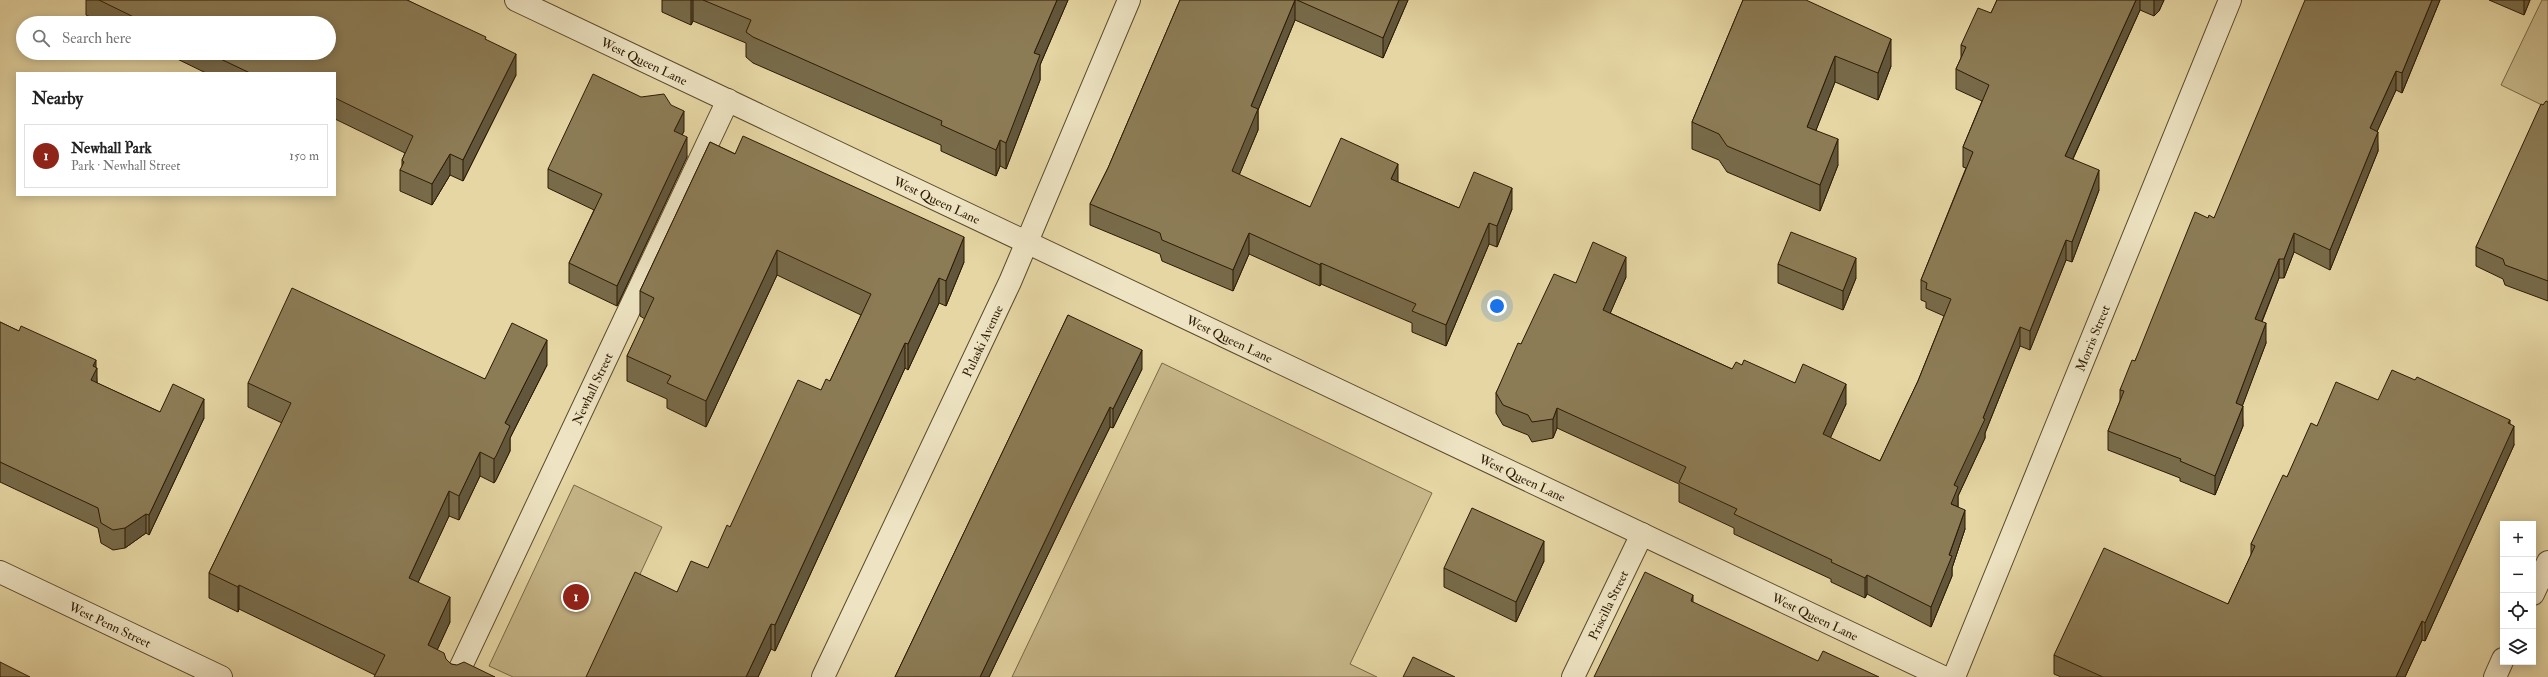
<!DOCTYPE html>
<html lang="en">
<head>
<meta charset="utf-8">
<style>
	body { margin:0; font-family:"IM FELL Double Pica",serif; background:#f2f2f2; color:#222 }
	.controls { position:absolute; right:12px; bottom:12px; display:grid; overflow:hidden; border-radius:0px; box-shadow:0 2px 10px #0003 }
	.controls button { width:36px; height:36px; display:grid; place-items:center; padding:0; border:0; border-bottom:1px solid #e0e0e0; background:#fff; color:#222; font:20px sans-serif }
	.you { position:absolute; left:1497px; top:306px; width:14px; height:14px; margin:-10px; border:3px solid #fff; border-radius:50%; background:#1a73e8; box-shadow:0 0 0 6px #1a73e833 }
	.badge { display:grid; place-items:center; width:26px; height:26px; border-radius:50%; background:#8f2418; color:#fff; font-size:13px; font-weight:700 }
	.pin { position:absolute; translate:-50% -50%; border:2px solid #fff; box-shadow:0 1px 4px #0006 }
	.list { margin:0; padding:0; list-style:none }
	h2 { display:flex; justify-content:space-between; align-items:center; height:52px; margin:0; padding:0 16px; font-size:17px }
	h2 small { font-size:13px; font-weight:400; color:#767676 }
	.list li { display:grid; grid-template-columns:26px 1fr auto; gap:12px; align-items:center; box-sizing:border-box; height:64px; margin:0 8px 8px; padding:0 8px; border:1px solid #e0e0e0; border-radius:0px }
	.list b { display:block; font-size:15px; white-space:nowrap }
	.list p { margin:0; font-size:13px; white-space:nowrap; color:#767676 }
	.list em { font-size:13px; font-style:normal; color:#767676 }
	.icon { flex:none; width:22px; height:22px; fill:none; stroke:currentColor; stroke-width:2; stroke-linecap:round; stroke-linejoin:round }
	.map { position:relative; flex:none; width:2548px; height:677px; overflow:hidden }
	.search { position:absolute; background:#fff; box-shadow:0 2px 10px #0003; left:16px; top:16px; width:320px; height:44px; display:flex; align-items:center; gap:10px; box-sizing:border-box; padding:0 14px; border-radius:22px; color:#767676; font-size:15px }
	.panel { position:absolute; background:#fff; box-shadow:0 2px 10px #0003; left:16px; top:72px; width:320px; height:124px; border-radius:0px }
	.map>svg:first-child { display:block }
</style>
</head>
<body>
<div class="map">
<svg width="2548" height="677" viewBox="0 0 2548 677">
	<rect width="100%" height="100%" fill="#e5d6a3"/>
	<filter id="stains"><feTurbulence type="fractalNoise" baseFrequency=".005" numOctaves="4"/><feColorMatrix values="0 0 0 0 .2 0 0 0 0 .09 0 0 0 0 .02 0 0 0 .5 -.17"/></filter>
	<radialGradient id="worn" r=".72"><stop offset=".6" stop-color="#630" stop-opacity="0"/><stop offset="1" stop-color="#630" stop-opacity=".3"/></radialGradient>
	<path fill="#c6b688" stroke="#796846" d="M 2542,0 L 2548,0 L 2548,108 L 2501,85 Z
		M 1162,363 L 1432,493 L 1350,664 L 1377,677 L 1012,677 Z
		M 574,485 L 662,527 L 592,677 L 513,677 L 489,666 Z"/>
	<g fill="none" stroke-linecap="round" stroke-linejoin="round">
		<defs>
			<g id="minor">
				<path id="s1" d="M 516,0 L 1943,677"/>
				<path id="s2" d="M 0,572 L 221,677"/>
				<path d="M 2533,594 L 2548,562"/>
				<path id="s3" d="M 456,677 L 728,100"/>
				<path id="s4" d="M 823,677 L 1010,282 L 1129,0"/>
				<path id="s5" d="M 1573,677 L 1642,534"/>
				<path id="s6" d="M 1954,677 L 2230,0"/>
				<path d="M 2495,677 L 2503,659"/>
			</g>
		</defs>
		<use href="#minor" stroke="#5a492b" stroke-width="24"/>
		<use href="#minor" stroke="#eee4c3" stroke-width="22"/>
	</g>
	<path fill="#786b4a" stroke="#2c1a03" d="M 86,0 L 407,0 L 486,40 L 516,75 L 463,181 L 450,175 L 432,205 L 400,191 L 400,170 L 402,167 L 402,160 L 405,153 L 335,119 L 335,73 L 206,73 L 165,53 L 329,53 L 329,23 L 103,23 L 86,15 Z
		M 662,0 L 1068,0 L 1040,65 L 1040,80 L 1006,169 L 1000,166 L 996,176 L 941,151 L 941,145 L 753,63 L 746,57 L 746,43 L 693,21 L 691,25 L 662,12 Z
		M 1180,0 L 1408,0 L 1383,58 L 1295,20 L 1258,110 L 1258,130 L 1239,175 L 1310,207 L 1398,182 L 1459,208 L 1512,209 L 1497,247 L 1489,244 L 1446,346 L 1412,332 L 1412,323 L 1321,284 L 1320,286 L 1249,254 L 1233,291 L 1162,261 L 1160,254 L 1090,225 L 1090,204 L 1108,168 Z
		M 1743,0 L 1891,66 L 1878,100 L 1835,82 L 1816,130 L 1838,165 L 1820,211 L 1727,172 L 1719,160 L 1692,149 L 1692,122 Z
		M 1997,0 L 2164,0 L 2159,11 L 2154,16 L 2140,10 L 2073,159 L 2099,190 L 2072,262 L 2066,260 L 2030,350 L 2020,346 L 1985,433 L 1985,438 L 1958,496 L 1958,507 L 1965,529 L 1952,568 L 1952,576 L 1931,627 L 1867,594 L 1865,598 L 1831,582 L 1831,579 L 1734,534 L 1734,528 L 1679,502 L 1679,484 L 1557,428 L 1553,438 L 1532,442 L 1528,435 L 1503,425 L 1496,413 L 1496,393 L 1521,344 L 1576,283 L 1626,277 L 1610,313 L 1732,369 L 1742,365 L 1795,383 L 1846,404 L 1830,438 L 1880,461 L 1918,381 L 1944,316 L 1926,308 L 1926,302 L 1921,300 L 1921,280 L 1966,168 L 1963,167 L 1963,147 L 1982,101 L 1956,89 L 1956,69 L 1961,58 L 1961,45 L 1991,13 Z
		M 2440,0 L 2402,93 L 2396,90 L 2377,131 L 2378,151 L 2330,270 L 2294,252 L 2284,278 L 2279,278 L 2262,322 L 2266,343 L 2242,406 L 2243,426 L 2215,495 L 2180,481 L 2180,478 L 2108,450 L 2108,431 L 2120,401 L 2120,390 L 2208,218 L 2214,218 Z
		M 2489,0 L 2530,0 L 2524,15 Z
		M 2548,102 L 2548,301 L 2505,285 L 2503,279 L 2476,266 L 2476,247 Z
		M 684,131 L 682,135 L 687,157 L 617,306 L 569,283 L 569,263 L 594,210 L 548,188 L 548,169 Z
		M 710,142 L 964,262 L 946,306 L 939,303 L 908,370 L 905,368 L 775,651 L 771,649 L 758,677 L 586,677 L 677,592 L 708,568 L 730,527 L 821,390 L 830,381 L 861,315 L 777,275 L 706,427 L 667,408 L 667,399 L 627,381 L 627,356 L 645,319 L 640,316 L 640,291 Z
		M 1778,264 L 1856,278 L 1843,310 L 1778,283 Z
		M 1068,315 L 1142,369 L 1113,428 L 1110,427 L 1077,494 L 989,677 L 895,677 Z
		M 0,322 L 96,368 L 97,383 L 160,412 L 204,418 L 149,535 L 146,533 L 125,548 L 113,550 L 101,543 L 98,528 L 0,482 Z
		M 547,365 L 510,438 L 510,451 L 496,480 L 494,483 L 480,476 L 459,520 L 449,516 L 418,582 L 450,622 L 437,650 L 451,664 L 495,677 L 375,675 L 239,609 L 238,612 L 209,598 L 209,573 L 282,423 L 248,407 L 248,383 L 485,379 Z
		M 2378,400 L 2510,424 L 2514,445 L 2425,641 L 2422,640 L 2405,677 L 2061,677 L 2054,674 L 2054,655 L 2228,604 L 2251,555 L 2251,544 L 2287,477 L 2317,426 Z
		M 1544,561 L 1516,622 L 1444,587 L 1444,568 Z"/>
	<path fill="#62573c" stroke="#2c1a03" d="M 691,0 L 693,0 L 693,21 L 691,25 Z
		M 1057,0 L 1068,0 L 1040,65 L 1040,80 L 1006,169 L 1006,143 L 1034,53 Z
		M 1295,0 L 1295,20 L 1258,110 L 1258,130 L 1232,192 L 1232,171 L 1251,106 Z
		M 1399,0 L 1408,0 L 1383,58 L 1383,38 Z
		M 2136,0 L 2140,0 L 2140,10 L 2065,176 L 2065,156 Z
		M 2154,0 L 2164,0 L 2159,11 L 2154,16 Z
		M 2432,0 L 2440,0 L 2402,93 L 2402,73 Z
		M 2524,0 L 2530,0 L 2524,15 Z
		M 1891,39 L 1891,66 L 1878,100 L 1878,73 Z
		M 516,54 L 516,75 L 463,181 L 463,160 Z
		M 1835,56 L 1835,82 L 1807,153 L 1807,127 Z
		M 2396,71 L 2396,90 L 2370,147 L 2370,128 Z
		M 684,111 L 684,131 L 674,151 L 674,131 Z
		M 2378,132 L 2378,151 L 2330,270 L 2330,250 Z
		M 687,137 L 687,157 L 617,306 L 617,286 Z
		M 1838,139 L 1838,165 L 1820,211 L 1820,185 Z
		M 1000,140 L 1000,166 L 996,176 L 996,150 Z
		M 450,154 L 450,175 L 432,205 L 432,184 Z
		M 1398,164 L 1398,185 L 1391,179 Z
		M 2099,170 L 2099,190 L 2072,262 L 2072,242 Z
		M 1512,188 L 1512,209 L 1497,247 L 1497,226 Z
		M 1489,223 L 1489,244 L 1446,346 L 1446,325 Z
		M 1249,233 L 1249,254 L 1233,291 L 1233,270 Z
		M 2294,233 L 2294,252 L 2284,278 L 2284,259 Z
		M 964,237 L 964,262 L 946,306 L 946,281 Z
		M 2066,240 L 2066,260 L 2030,350 L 2030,331 Z
		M 777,250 L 777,275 L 706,427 L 706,401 Z
		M 1626,257 L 1626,277 L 1603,330 L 1603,310 Z
		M 1856,258 L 1856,278 L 1843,310 L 1843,291 Z
		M 2279,259 L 2279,278 L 2255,338 L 2255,319 Z
		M 1321,263 L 1321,284 L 1320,286 L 1320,265 Z
		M 939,278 L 939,303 L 908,370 L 908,344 Z
		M 2266,323 L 2266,343 L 2236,423 L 2236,403 Z
		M 2020,327 L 2020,346 L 1985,433 L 1985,438 L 1958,496 L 1958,507 L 1951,504 L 1954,485 L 1983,418 Z
		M 547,340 L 547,365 L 510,438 L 510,451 L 496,480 L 494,483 L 494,459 L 505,423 Z
		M 905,343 L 905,368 L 775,651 L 775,625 Z
		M 1142,350 L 1142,369 L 1113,428 L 1113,409 Z
		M 96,360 L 96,370 L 97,368 L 97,388 L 91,380 L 93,366 Z
		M 1846,384 L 1846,404 L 1823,454 L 1823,434 Z
		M 204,399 L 204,418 L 149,535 L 149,515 Z
		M 2243,406 L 2243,426 L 2215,495 L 2215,476 Z
		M 1110,407 L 1110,427 L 1077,494 L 989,677 L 980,677 L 1077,474 Z
		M 1557,408 L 1557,428 L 1553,438 L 1553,419 Z
		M 2510,420 L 2510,435 L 2514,426 L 2514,445 L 2425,641 L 2425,623 Z
		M 480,452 L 480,476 L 459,520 L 459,496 Z
		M 449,491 L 449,516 L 409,602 L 409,578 Z
		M 1965,510 L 1965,529 L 1952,568 L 1952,576 L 1931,627 L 1931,607 Z
		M 146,514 L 146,533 L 125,548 L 125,528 Z
		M 1544,541 L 1544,561 L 1516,622 L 1516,602 Z
		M 1867,575 L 1867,594 L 1865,598 L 1865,578 Z
		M 239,585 L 239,609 L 238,612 L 238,587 Z
		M 1693,595 L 1693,614 L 1691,601 Z
		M 450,597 L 450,622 L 428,670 L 428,645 Z
		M 2422,621 L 2422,640 L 2405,677 L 2396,677 Z
		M 771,624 L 771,649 L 758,677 L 746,677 Z"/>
	<path fill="#8c7c56" stroke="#2c1a03" d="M 99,0 L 407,0 L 486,37 L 485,39 L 516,54 L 463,160 L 450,154 L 432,184 L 400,170 L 404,162 L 402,160 L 413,136 L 335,98 L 335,73 L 250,73 L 208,53 L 329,53 L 329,23 L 146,23 Z
		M 703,0 L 1057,0 L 1034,53 L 1040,55 L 1006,143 L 1000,140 L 996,150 L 941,125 L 942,121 L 753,37 L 746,32 L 751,20 Z
		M 1180,0 L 1295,0 L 1251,106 L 1258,109 L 1232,171 L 1310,207 L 1341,138 L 1398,164 L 1391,179 L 1459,208 L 1474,172 L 1512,188 L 1497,226 L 1489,223 L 1446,325 L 1412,311 L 1416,304 L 1321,263 L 1320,265 L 1249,233 L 1233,270 L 1162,240 L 1160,233 L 1090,204 L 1108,168 Z
		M 1297,0 L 1399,0 L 1383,38 Z
		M 1743,0 L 1806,0 L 1891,39 L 1878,73 L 1835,56 L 1807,127 L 1838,139 L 1820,185 L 1727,146 L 1719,134 L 1692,122 Z
		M 1997,0 L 2136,0 L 2065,156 L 2099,170 L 2072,242 L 2066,240 L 2030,331 L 2020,327 L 1983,418 L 1985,419 L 1954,485 L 1958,487 L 1951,504 L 1965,510 L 1949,555 L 1952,556 L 1931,607 L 1867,575 L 1865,578 L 1831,562 L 1832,560 L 1734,514 L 1737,509 L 1679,482 L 1686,467 L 1557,408 L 1553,419 L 1532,422 L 1528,415 L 1503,405 L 1496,393 L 1518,343 L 1521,344 L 1554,274 L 1576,283 L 1593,242 L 1626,257 L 1603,310 L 1732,369 L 1736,362 L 1742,365 L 1744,360 L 1795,383 L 1803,364 L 1846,384 L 1823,434 L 1880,461 L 1918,381 L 1951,299 L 1926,289 L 1927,283 L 1921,280 L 1973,152 L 1963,147 L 1989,85 L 1956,69 L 1966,47 L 1961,45 L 1978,8 L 1991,13 Z
		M 2305,0 L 2432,0 L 2402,73 L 2396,71 L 2370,128 L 2378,132 L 2330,250 L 2294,233 L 2284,259 L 2279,259 L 2255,319 L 2266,323 L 2236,403 L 2243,406 L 2215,476 L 2180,461 L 2181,459 L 2108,431 L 2124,391 L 2120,390 L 2132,360 L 2135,361 L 2195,212 L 2208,218 L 2209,215 L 2214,218 Z
		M 593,74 L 641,97 L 664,94 L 671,105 L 684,111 L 674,131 L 687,137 L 617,286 L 569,263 L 602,194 L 548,169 Z
		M 2546,101 L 2548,102 L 2548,281 L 2505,265 L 2503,259 L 2476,247 L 2541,104 L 2543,105 Z
		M 743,136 L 964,237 L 946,281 L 939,278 L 908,344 L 905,343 L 775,625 L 771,624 L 746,677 L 586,677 L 635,572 L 677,592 L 691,561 L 708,568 L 727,525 L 730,527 L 798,380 L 821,390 L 826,379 L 830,381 L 871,294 L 777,250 L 706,401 L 667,383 L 671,376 L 627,356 L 654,298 L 640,291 L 710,142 L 735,154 Z
		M 1791,232 L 1856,258 L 1843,291 L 1778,264 Z
		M 292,288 L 485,379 L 512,323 L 547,340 L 505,423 L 510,426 L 496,456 L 494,459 L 480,452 L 459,496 L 449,491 L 409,578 L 450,597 L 428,645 L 444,653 L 446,659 L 451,664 L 457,665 L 464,662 L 495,677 L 374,677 L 385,655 L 239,585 L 238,587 L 209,573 L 291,403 L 248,383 Z
		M 1068,315 L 1142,350 L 1113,409 L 1110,407 L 1077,474 L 980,677 L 895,677 Z
		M 0,322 L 19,331 L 21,326 L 96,360 L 93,366 L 97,368 L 91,380 L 160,412 L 173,384 L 204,399 L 149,515 L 146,514 L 125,528 L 113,530 L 101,523 L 98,508 L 0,462 Z
		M 2392,370 L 2415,380 L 2417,377 L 2510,420 L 2508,423 L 2514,426 L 2425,623 L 2422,621 L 2396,677 L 2103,677 L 2054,655 L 2104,548 L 2228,604 L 2255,546 L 2251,544 L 2283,475 L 2287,477 L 2311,423 L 2317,426 L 2336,382 L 2378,400 Z
		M 1472,508 L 1544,541 L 1516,602 L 1444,568 Z
		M 1645,572 L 1693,595 L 1691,601 L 1818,661 L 1823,651 L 1879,677 L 1594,677 Z
		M 1413,657 L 1455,677 L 1403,677 Z
		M 0,662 L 30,677 L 0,677 Z"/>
	<g text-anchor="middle" stroke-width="4" stroke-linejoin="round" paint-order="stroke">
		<g font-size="13" fill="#2c1a03" stroke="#eee4c3">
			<text dy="5" stroke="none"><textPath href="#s1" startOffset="142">West Queen Lane</textPath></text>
			<text dy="5" stroke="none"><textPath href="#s1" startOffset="466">West Queen Lane</textPath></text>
			<text dy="5" stroke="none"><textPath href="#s1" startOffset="790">West Queen Lane</textPath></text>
			<text dy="5" stroke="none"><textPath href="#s6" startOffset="366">Morris Street</textPath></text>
			<text dy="5" stroke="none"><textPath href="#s4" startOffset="372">Pulaski Avenue</textPath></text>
			<text dy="5" stroke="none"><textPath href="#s3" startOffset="319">Newhall Street</textPath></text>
			<text dy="5" stroke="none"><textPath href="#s1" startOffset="1114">West Queen Lane</textPath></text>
			<text dy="5" stroke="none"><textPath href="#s5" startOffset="80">Priscilla Street</textPath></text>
			<text dy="5" stroke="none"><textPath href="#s1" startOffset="1438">West Queen Lane</textPath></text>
			<text dy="5" stroke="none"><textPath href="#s2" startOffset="122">West Penn Street</textPath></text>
		</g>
	</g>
	<rect width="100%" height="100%" filter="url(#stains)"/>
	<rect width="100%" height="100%" fill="url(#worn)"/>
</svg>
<div class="controls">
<button>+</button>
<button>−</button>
<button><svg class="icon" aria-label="locate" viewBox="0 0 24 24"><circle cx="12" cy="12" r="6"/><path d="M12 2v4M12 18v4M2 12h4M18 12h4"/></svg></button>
<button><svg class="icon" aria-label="layers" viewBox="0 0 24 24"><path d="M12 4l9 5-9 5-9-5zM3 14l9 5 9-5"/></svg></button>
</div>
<div class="you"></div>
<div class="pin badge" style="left:576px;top:597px">1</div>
<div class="search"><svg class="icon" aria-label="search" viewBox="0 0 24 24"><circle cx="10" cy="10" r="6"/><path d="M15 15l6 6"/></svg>Search here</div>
<section class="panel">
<h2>Nearby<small></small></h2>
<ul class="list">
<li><span class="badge">1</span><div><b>Newhall Park</b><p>Park · Newhall Street</p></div><em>150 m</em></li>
</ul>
</section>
</div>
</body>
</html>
